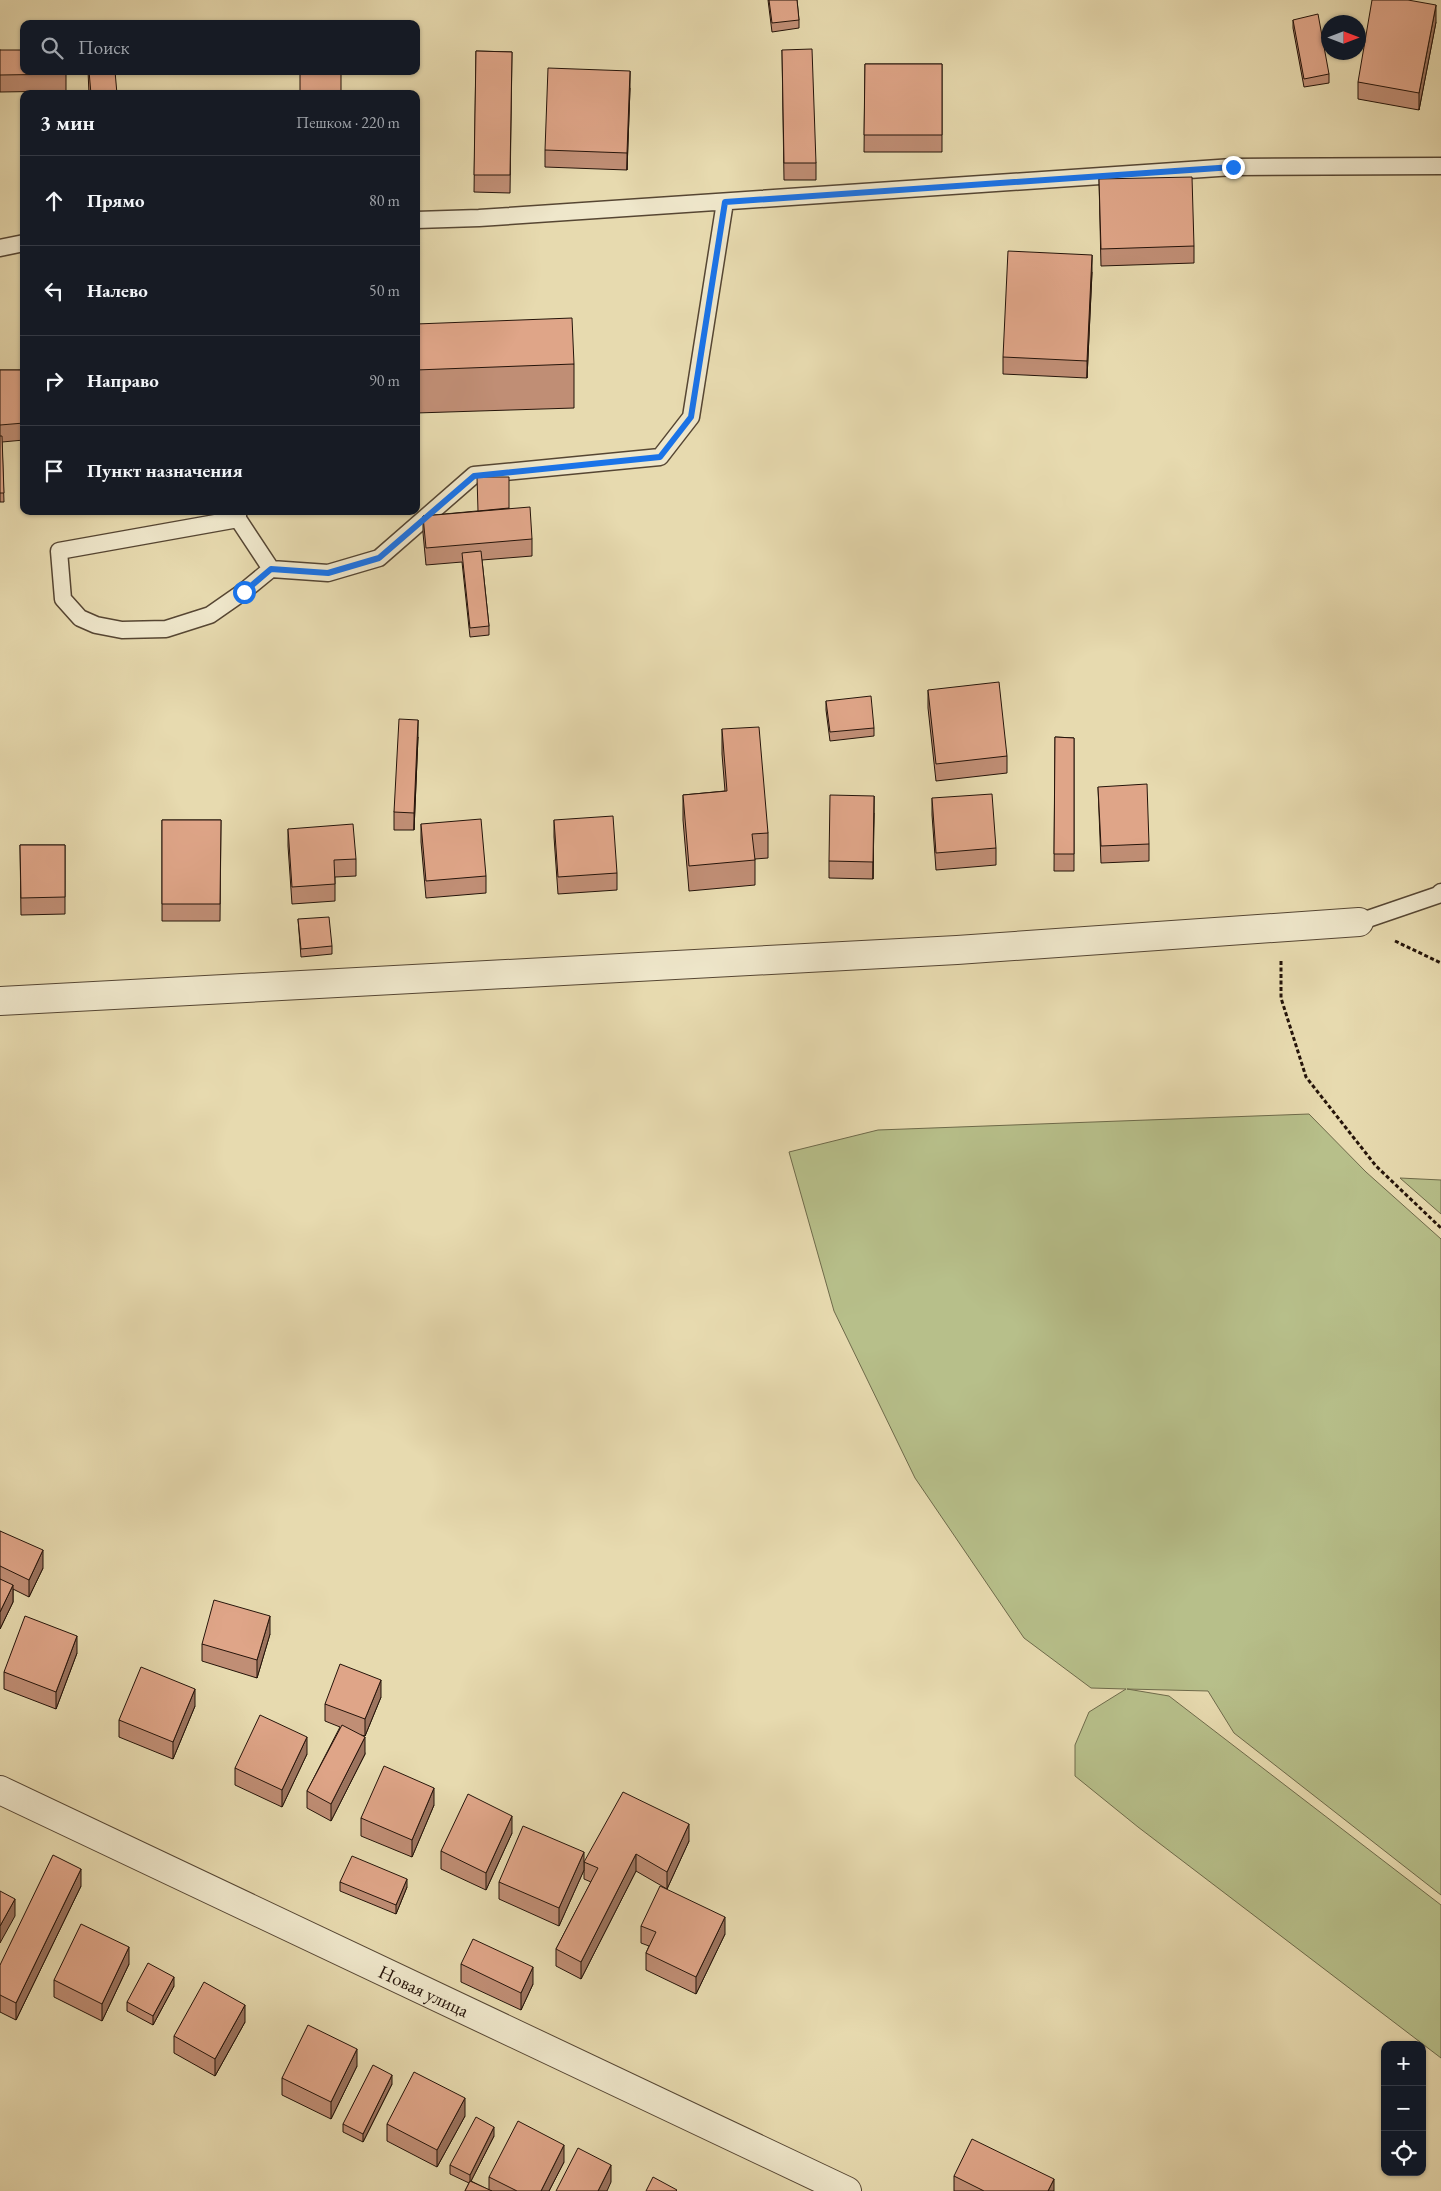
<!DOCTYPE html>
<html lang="ru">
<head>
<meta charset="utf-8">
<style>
	body { margin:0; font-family:"EB Garamond",serif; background:#242831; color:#f1f3f6 }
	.controls { position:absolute; right:15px; bottom:15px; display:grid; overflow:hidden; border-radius:10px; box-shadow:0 1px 4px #0004 }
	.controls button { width:45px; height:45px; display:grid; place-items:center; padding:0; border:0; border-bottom:1px solid #363941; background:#171b24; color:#f1f3f6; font:25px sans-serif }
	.compass { position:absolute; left:1321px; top:15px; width:45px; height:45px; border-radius:50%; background:#171b24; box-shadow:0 1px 4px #0004; rotate:90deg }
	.stop { position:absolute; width:15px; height:15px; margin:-11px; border:4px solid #1a73e8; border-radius:50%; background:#fff }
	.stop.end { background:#1a73e8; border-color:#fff; box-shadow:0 1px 5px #0008 }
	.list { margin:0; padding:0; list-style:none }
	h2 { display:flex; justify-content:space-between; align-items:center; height:65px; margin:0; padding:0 20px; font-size:21px }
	h2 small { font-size:16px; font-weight:400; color:#9ea1a6 }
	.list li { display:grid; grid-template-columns:32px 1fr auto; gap:15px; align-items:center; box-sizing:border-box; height:90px; padding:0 20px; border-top:1px solid #363941 }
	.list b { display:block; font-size:19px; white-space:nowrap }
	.list em { font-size:16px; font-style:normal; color:#9ea1a6 }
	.icon { flex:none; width:28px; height:28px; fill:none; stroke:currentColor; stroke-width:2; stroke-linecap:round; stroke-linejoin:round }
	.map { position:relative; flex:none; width:1441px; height:2191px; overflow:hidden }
	.search { position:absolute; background:#171b24; box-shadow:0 1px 4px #0004; left:20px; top:20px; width:400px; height:55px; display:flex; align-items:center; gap:12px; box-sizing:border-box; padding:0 18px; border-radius:10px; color:#9ea1a6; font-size:19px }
	.panel { position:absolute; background:#171b24; box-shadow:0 1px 4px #0004; left:20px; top:90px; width:400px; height:425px; border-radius:10px }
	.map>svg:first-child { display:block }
</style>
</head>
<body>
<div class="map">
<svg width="1441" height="2191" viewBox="0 0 1441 2191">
	<rect width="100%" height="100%" fill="#e7daaf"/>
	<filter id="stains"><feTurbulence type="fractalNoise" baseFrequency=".004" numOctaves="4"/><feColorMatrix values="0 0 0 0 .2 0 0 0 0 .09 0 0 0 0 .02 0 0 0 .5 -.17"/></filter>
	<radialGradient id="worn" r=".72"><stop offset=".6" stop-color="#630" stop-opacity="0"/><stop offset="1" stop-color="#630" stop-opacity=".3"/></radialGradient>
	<path fill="#b7bf8a" stroke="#6e6a4a" d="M 1309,1114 L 1366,1172 L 1441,1239 L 1441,1895 L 1234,1733 L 1208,1691 L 1127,1689 L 1169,1696 L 1441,1905 L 1441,2058 L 1138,1827 L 1075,1776 L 1075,1745 L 1089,1712 L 1126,1689 L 1091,1688 L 1024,1638 L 915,1478 L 834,1311 L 789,1152 L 878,1130 Z
		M 1400,1178 L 1441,1180 L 1441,1214 Z"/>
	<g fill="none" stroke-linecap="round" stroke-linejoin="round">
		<defs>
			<path id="lane" d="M 416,220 L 479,218 L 1233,167 L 1441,166
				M 0,248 L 24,243
				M 238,511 L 238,519 L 271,569 L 328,573 L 379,558 L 474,475 L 660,457 L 691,417 L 725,202
				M 238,519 L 59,551 L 63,599 L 80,618 L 96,625 L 122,630 L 166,629 L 210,615 L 243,592 L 271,569
				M 1359,922 L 1438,895 L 1441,892"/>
			<g id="street">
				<path d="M 0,1001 L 957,950 L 1359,922"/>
				<path id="s1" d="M 0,1790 L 847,2191"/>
			</g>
		</defs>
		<use href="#lane" stroke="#564633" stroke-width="19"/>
		<use href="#street" stroke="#564633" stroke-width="30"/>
		<path stroke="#25140a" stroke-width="3" stroke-dasharray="4 2.5" stroke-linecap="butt" d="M 1395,941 L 1441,963
			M 1281,961 L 1281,998 L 1306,1077 L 1376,1166 L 1441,1228"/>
		<use href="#lane" stroke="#efe7cb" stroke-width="16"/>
		<use href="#street" stroke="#efe7cb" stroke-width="28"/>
	</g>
	<path fill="#c08e75" stroke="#25140a" d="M 768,0 L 797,0 L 799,20 L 799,28 L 772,32 Z
		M 1293,20 L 1329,74 L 1329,83 L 1304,87 L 1293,28 Z
		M 1436,22 L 1419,110 L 1358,99 L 1358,82 Z
		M 0,50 L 66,71 L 66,91 L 0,92 Z
		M 782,50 L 816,163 L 816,180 L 784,180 Z
		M 476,51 L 512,52 L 510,193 L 474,192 Z
		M 865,64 L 942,64 L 942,152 L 864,152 Z
		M 88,71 L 117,94 L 89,94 Z
		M 630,88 L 627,170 L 545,167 L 545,150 Z
		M 1099,179 L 1194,246 L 1194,263 L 1101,266 Z
		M 1092,272 L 1087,378 L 1003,374 L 1003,357 Z
		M 416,324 L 574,364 L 574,408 L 416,413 Z
		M 0,370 L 24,370 L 24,440 L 2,442 L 4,502 L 0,502 Z
		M 509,508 L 532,539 L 532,556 L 482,560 L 489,626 L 489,635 L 470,637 L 462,562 L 426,565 L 423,533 L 423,516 Z
		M 928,690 L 1007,756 L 1007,773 L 936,781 L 928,708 Z
		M 826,701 L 874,728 L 874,736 L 830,741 L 826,710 Z
		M 722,729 L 768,833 L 768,858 L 755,859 L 755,885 L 689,891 L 683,820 L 683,795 L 725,791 L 722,754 Z
		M 418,737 L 414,830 L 394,830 L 394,812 Z
		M 1055,737 L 1074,738 L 1074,871 L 1054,871 Z
		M 1098,787 L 1149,844 L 1149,861 L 1101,863 Z
		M 932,798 L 996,848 L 996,865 L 936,870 L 932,815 Z
		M 874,813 L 873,879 L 829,878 L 829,861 Z
		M 162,820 L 221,820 L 220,921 L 162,921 Z
		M 554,820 L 617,873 L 617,890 L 558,894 L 554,837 Z
		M 421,824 L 486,876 L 486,893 L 426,898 L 421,842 Z
		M 288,829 L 356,859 L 356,876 L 335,877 L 335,901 L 292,904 L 288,846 Z
		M 20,845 L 65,845 L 65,914 L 21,915 Z
		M 298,919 L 332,946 L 332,954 L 301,957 Z
		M 0,1531 L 43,1568 L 29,1597 L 13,1589 L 13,1602 L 0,1629 Z
		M 270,1634 L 257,1678 L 202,1661 L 202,1644 Z
		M 77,1653 L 56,1709 L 4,1689 L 4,1672 Z
		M 381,1697 L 365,1736 L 361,1735 L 365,1754 L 331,1821 L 307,1808 L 307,1791 L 340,1727 L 325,1721 L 325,1704 Z
		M 195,1706 L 173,1759 L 119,1737 L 119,1720 Z
		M 307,1754 L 282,1807 L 235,1785 L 235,1768 Z
		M 434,1805 L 412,1857 L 361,1836 L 361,1818 Z
		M 512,1833 L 486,1890 L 441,1869 L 441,1851 Z
		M 689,1841 L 667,1889 L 636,1871 L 581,1979 L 556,1966 L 556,1949 L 591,1882 L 584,1879 L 584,1862 Z
		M 584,1870 L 559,1926 L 499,1899 L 499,1882 Z
		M 340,1882 L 407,1887 L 396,1914 L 340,1891 Z
		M 81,1886 L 16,2020 L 0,2012 L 0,1965 Z
		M 641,1926 L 725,1934 L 696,1994 L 646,1970 L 646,1953 L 649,1946 L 641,1943 Z
		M 129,1964 L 102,2021 L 54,1997 L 54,1980 Z
		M 461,1964 L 533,1984 L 521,2010 L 461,1982 Z
		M 174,1986 L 153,2025 L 127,2011 L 127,2002 Z
		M 245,2022 L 215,2076 L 174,2053 L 174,2036 Z
		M 357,2066 L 331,2119 L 282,2095 L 282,2078 Z
		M 392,2084 L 363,2142 L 343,2132 L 343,2124 Z
		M 465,2116 L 437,2167 L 387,2141 L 387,2124 Z
		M 494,2136 L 471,2181 L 489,2190 L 489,2177 L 564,2162 L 549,2191 L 465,2191 L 469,2183 L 450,2174 L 450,2165 Z
		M 954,2176 L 1054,2191 L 954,2191 Z"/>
	<path fill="#9c745f" stroke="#25140a" d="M 1436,5 L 1436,22 L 1419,110 L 1419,93 Z
		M 630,71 L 630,88 L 627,170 L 627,153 Z
		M 1092,255 L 1092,272 L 1087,378 L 1087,361 Z
		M 418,720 L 418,737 L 414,830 L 414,813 Z
		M 874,796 L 874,813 L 873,879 L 873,862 Z
		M 43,1550 L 43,1568 L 29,1597 L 29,1580 Z
		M 13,1585 L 13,1602 L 0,1629 L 0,1612 Z
		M 270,1616 L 270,1634 L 257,1678 L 257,1660 Z
		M 77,1636 L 77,1653 L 56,1709 L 56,1692 Z
		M 381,1680 L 381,1697 L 365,1736 L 365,1719 Z
		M 195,1689 L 195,1706 L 173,1759 L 173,1742 Z
		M 307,1737 L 307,1754 L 282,1807 L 282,1790 Z
		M 365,1737 L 365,1754 L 331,1821 L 331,1804 Z
		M 434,1788 L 434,1805 L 412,1857 L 412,1840 Z
		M 512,1816 L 512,1833 L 486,1890 L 486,1873 Z
		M 689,1824 L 689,1841 L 667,1889 L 667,1872 Z
		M 584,1852 L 584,1870 L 559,1926 L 559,1908 Z
		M 636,1854 L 636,1871 L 581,1979 L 581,1962 Z
		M 81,1869 L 81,1886 L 16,2020 L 16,2003 Z
		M 407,1879 L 407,1887 L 396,1914 L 396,1905 Z
		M 15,1899 L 15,1916 L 0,1943 L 0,1926 Z
		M 725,1917 L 725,1934 L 696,1994 L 696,1977 Z
		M 129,1947 L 129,1964 L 102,2021 L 102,2004 Z
		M 533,1967 L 533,1984 L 521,2010 L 521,1993 Z
		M 174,1977 L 174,1986 L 153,2025 L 153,2016 Z
		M 245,2005 L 245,2022 L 215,2076 L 215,2059 Z
		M 357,2049 L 357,2066 L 331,2119 L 331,2102 Z
		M 392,2075 L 392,2084 L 363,2142 L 363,2134 Z
		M 465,2098 L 465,2116 L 437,2167 L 437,2150 Z
		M 494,2127 L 494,2136 L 470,2183 L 470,2175 Z
		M 564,2145 L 564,2162 L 549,2191 L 541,2191 Z
		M 611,2165 L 611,2182 L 607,2191 L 598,2191 Z
		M 1054,2179 L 1054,2191 L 1048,2191 Z"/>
	<path fill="#dfa588" stroke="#25140a" d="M 769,0 L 797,0 L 799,20 L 772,23 Z
		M 1372,0 L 1408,0 L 1436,5 L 1419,93 L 1358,82 Z
		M 1318,14 L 1329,74 L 1304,79 L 1293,20 Z
		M 812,49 L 816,163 L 784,163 L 782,50 Z
		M 0,50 L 24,50 L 24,71 L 66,71 L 66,74 L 0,75 Z
		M 476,51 L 512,52 L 510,175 L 474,175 Z
		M 865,64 L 942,64 L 942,135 L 864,135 Z
		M 548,68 L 630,71 L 627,153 L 545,150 Z
		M 89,71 L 115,71 L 117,94 L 91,94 Z
		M 300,71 L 341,71 L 341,94 L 300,94 Z
		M 1192,177 L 1194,246 L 1101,249 L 1099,179 Z
		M 1008,251 L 1092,255 L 1087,361 L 1003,357 Z
		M 572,318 L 574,364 L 416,370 L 416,324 Z
		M 0,370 L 24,370 L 24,423 L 0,425 Z
		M 0,436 L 2,436 L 4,493 L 0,493 Z
		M 477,477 L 509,477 L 509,508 L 478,511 Z
		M 530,507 L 532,539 L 426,548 L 423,516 Z
		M 481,551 L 489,626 L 470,628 L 462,553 Z
		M 999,682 L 1007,756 L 936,764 L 928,690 Z
		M 871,696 L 874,728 L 830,732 L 826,701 Z
		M 399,719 L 418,720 L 414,813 L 394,812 Z
		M 759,727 L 768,833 L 752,834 L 755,860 L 689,866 L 683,795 L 727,791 L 722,729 Z
		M 1055,737 L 1074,738 L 1074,854 L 1054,854 Z
		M 1147,784 L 1149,844 L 1101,846 L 1098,787 Z
		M 992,794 L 996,848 L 936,853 L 932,798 Z
		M 830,795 L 874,796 L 873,862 L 829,861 Z
		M 613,816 L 617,873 L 558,877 L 554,820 Z
		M 481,819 L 486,876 L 426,881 L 421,824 Z
		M 162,820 L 221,820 L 220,904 L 162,904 Z
		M 353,824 L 356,859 L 334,860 L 335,884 L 292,887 L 288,829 Z
		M 20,845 L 65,845 L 65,897 L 21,898 Z
		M 329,917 L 332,946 L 301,949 L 298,919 Z
		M 0,1531 L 43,1550 L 29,1580 L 0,1566 Z
		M 0,1579 L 13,1585 L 0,1612 Z
		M 214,1600 L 270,1616 L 257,1660 L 202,1644 Z
		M 25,1616 L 77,1636 L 56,1692 L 4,1672 Z
		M 340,1664 L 381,1680 L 365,1719 L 325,1704 Z
		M 141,1667 L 195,1689 L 173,1742 L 119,1720 Z
		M 260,1715 L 307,1737 L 282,1790 L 235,1768 Z
		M 342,1725 L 365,1737 L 331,1804 L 307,1791 Z
		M 384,1766 L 434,1788 L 412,1840 L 361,1818 Z
		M 623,1792 L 689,1824 L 667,1872 L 636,1854 L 581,1962 L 556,1949 L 598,1868 L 584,1862 Z
		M 468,1794 L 512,1816 L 486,1873 L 441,1851 Z
		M 523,1826 L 584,1852 L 559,1908 L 499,1882 Z
		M 53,1855 L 81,1869 L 16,2003 L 0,1995 L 0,1965 Z
		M 352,1856 L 407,1879 L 396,1905 L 340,1882 Z
		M 660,1886 L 725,1917 L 696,1977 L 646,1953 L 656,1932 L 641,1926 Z
		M 0,1891 L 15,1899 L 0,1926 Z
		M 81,1924 L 129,1947 L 102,2004 L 54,1980 Z
		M 473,1939 L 533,1967 L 521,1993 L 461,1964 Z
		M 148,1963 L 174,1977 L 153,2016 L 127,2002 Z
		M 204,1982 L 245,2005 L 215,2059 L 174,2036 Z
		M 308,2025 L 357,2049 L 331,2102 L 282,2078 Z
		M 373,2065 L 392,2075 L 363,2134 L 343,2124 Z
		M 414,2072 L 465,2098 L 437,2150 L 387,2124 Z
		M 476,2117 L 494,2127 L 470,2175 L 450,2165 Z
		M 518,2121 L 564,2145 L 541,2191 L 517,2191 L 489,2177 Z
		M 972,2139 L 1054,2179 L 1048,2191 L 984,2191 L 954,2176 Z
		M 578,2148 L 611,2165 L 598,2191 L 556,2191 Z
		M 653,2177 L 677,2190 L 676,2191 L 646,2191 Z
		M 470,2181 L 492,2191 L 465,2191 Z"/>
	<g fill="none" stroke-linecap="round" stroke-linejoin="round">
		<path stroke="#1a73e8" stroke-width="6" d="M 244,592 L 271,569 L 328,573 L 379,558 L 474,476 L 660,457 L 691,417 L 725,202 L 1233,167"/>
	</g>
	<g text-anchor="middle" stroke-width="4" stroke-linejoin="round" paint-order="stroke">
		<g font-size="19" fill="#25140a" stroke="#efe7cb">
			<text dy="7" stroke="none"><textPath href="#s1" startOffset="469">Новая улица</textPath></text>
		</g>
	</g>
	<rect width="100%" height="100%" filter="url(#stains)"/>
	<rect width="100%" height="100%" fill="url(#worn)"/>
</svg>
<div class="controls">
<button>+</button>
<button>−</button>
<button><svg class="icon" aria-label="locate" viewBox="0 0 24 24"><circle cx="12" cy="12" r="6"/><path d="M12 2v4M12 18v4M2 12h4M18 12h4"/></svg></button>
</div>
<svg class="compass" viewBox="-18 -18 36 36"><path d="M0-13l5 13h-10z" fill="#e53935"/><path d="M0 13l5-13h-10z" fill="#9ea1a6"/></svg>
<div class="stop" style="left:244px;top:592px"></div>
<div class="stop end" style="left:1233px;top:167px"></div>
<div class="search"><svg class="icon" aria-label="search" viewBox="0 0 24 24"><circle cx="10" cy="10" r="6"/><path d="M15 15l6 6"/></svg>Поиск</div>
<section class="panel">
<h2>3 мин<small>Пешком · 220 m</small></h2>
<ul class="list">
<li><svg class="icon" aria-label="ahead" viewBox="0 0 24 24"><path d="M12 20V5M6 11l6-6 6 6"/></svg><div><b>Прямо</b></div><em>80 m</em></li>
<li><svg class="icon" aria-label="left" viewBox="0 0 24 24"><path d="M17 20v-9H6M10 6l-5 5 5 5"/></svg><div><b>Налево</b></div><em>50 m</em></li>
<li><svg class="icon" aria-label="right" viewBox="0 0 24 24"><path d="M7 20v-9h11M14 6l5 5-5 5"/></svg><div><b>Направо</b></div><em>90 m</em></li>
<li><svg class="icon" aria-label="arrive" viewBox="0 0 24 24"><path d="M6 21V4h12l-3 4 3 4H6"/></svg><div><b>Пункт назначения</b></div></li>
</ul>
</section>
</div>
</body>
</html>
